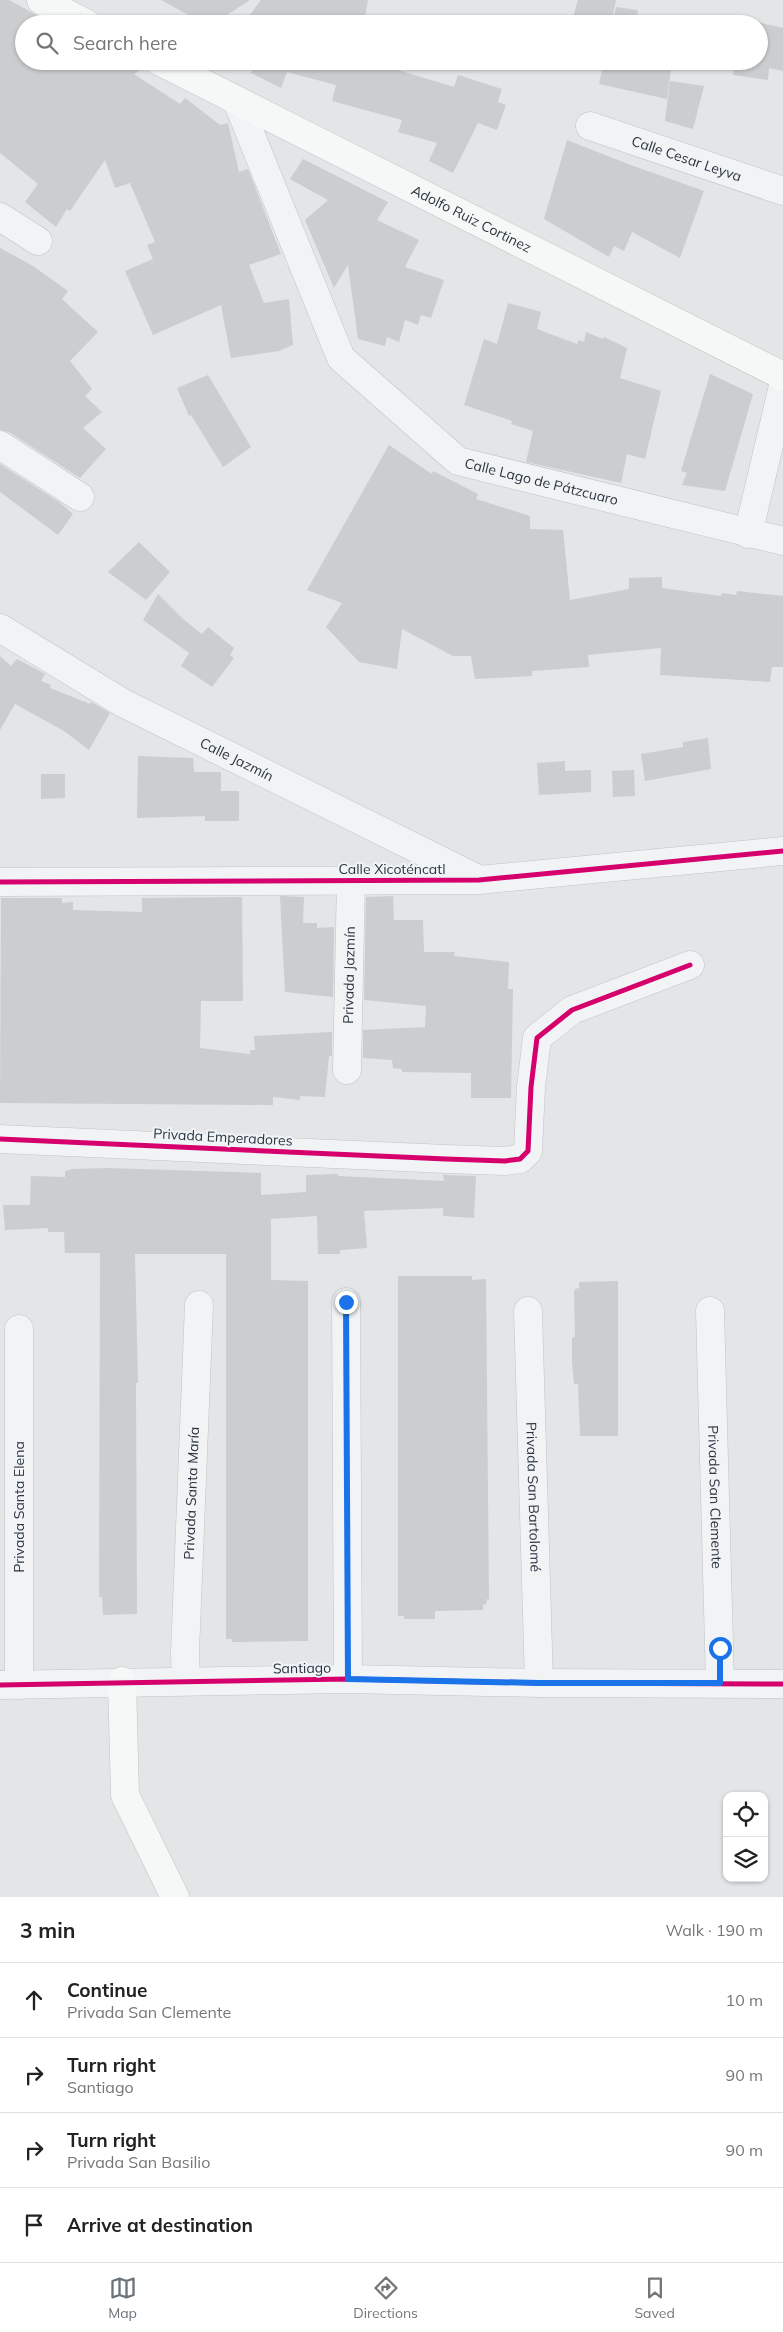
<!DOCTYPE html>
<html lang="en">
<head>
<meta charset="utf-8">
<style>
	body { margin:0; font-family:Mulish,sans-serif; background:#f6f6f6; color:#222 }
	.controls { position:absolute; right:15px; bottom:15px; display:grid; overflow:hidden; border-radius:10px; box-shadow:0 1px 4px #0004 }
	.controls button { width:45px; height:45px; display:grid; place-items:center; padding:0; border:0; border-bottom:1px solid #e0e0e0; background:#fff; color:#222; font:25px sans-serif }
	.stop { position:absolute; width:15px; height:15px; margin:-11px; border:4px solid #1a73e8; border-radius:50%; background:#fff }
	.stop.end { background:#1a73e8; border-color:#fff; box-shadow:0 1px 5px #0008 }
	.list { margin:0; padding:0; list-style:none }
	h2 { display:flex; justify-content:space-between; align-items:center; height:65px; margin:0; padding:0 20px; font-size:21px }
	h2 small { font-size:16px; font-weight:400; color:#767676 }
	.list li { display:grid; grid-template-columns:32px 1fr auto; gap:15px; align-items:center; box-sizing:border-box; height:75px; padding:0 20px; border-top:1px solid #e0e0e0 }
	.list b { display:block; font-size:19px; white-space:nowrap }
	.list p { margin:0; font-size:16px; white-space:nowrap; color:#767676 }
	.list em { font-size:16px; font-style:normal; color:#767676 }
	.icon { flex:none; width:28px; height:28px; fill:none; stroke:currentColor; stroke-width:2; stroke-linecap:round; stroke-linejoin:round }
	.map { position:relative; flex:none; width:783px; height:1897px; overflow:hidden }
	.search { position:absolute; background:#fff; box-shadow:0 1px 4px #0004; left:15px; right:15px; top:15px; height:55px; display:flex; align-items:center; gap:12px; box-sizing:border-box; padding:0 18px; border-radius:28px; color:#767676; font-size:19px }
	.sheet { height:365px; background:#fff }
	nav { display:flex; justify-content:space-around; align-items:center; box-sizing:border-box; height:70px; border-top:1px solid #e0e0e0; background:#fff; font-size:14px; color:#767676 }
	nav a { display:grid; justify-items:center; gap:2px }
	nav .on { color:#6b737b }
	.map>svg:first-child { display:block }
</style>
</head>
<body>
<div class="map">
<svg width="783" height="1897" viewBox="0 0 783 1897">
	<rect width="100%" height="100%" fill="#e3e5e7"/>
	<path fill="#cbcdcf" d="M 0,0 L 9,0 L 53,24 L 24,24 L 24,61 L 123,61 L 140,70 L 134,74 L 180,104 L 185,98 L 220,125 L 228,123 L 239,172 L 248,169 L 281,254 L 249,265 L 264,303 L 289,299 L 293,345 L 279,351 L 231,358 L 221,305 L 153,335 L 125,271 L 153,259 L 147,245 L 155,242 L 130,183 L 115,188 L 105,160 L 70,211 L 67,209 L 56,227 L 25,202 L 38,184 L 0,153 Z
		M 161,0 L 250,0 L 213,24 L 189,24 L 192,17 Z
		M 261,0 L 368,0 L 364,24 L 243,24 Z
		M 578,0 L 616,0 L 611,24 L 571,24 Z
		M 616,7 L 638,10 L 636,24 L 612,24 Z
		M 744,19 L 783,28 L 783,71 L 769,68 L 768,80 L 733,75 L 736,61 L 759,61 L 759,24 L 743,24 Z
		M 252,61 L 368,61 L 454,87 L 458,75 L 502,89 L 498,102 L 506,105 L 497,130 L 478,123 L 453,173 L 429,161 L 437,143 L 398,132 L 402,120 L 332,101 L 336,85 L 287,72 L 281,88 L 251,73 L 254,67 L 250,66 Z
		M 604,61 L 672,61 L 667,99 L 599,84 Z
		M 670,81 L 704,86 L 693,129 L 665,121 Z
		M 567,140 L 628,164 L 704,191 L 680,258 L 632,232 L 624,251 L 614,246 L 609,257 L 544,219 Z
		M 303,159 L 388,202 L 377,220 L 419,240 L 405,267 L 444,280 L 431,318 L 421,315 L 418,325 L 405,320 L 399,342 L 387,337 L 385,346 L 358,339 L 348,265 L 334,288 L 305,220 L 328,200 L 290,179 Z
		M 0,248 L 33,266 L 68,291 L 62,299 L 98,332 L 70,361 L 92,389 L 85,396 L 102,412 L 83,428 L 106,449 L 80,478 L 9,432 L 0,430 Z
		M 508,303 L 541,312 L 537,329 L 577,344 L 579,340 L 584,342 L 586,332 L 603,339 L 604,337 L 627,348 L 620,378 L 661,391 L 645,459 L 627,454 L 621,483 L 526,462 L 533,431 L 511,424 L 512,421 L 464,405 L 484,339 L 497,344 Z
		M 710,374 L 753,394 L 725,491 L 682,485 L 687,473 L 681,471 Z
		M 208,375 L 251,447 L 223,467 L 191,415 L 189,416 L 177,388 Z
		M 389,445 L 432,474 L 433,471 L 478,494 L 476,499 L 530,516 L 530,529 L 563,530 L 570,600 L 629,589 L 629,578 L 662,577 L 662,588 L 721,596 L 722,593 L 736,595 L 737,591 L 783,596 L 783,667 L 772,667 L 770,682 L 660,675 L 661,648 L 588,655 L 589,667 L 532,671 L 532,676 L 475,679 L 471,656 L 453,656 L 402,629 L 397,669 L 359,662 L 326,627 L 342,603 L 307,590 Z
		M 0,464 L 59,502 L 73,514 L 58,535 L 0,492 Z
		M 139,542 L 170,572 L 146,600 L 108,572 Z
		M 158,594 L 183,619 L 202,634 L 208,627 L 234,648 L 230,655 L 234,658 L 212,687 L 181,666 L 189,653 L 143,620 Z
		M 0,656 L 11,666 L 17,659 L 38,670 L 45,674 L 41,681 L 51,685 L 50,688 L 90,704 L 91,702 L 110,713 L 89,750 L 64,731 L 15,704 L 0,730 Z
		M 708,738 L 711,769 L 645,781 L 641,754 L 683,747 L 683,742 Z
		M 138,756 L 193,758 L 194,772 L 221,772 L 221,791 L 239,791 L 239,821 L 205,821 L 205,816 L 137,818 Z
		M 565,761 L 565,771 L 591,770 L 591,792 L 539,795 L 537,763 Z
		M 634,770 L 635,796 L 613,797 L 612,771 Z
		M 41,774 L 65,774 L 65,798 L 41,799 Z
		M 280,896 L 304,897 L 303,923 L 317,923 L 317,928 L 334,927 L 333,997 L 285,992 Z
		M 393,896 L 394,920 L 423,920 L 424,952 L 455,952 L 454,956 L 509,962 L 508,989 L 513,989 L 511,1098 L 471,1098 L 471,1073 L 402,1072 L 402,1069 L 393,1068 L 392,1060 L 363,1058 L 363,1030 L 425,1027 L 426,1006 L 364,1000 L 366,897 Z
		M 242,897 L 243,1001 L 201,1001 L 200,1048 L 250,1054 L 250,1050 L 255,1050 L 254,1036 L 332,1032 L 332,1056 L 329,1056 L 325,1097 L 300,1096 L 300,1100 L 273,1097 L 273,1105 L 0,1103 L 1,898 L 62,898 L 62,903 L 73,902 L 73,910 L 142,912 L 142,898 Z
		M 107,1168 L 261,1173 L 261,1195 L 306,1192 L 306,1175 L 338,1174 L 338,1176 L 444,1181 L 443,1175 L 476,1176 L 474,1218 L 443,1216 L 443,1208 L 364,1211 L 367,1248 L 340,1250 L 340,1254 L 318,1254 L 317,1216 L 271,1219 L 271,1280 L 308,1281 L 308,1641 L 232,1642 L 232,1639 L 226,1639 L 226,1254 L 135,1254 L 138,1383 L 136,1383 L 137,1614 L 103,1615 L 102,1597 L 99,1597 L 100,1253 L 65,1253 L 64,1232 L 48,1232 L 48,1228 L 5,1230 L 3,1205 L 30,1205 L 31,1176 L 65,1177 L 65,1171 L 72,1169 Z
		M 398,1276 L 472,1276 L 472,1280 L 486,1279 L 489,1600 L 487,1599 L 486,1605 L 483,1604 L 483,1610 L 435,1611 L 435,1619 L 404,1619 L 404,1616 L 398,1616 Z
		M 618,1281 L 618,1436 L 580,1436 L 578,1384 L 574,1384 L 572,1362 L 572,1338 L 575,1337 L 574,1293 L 575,1289 L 579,1288 L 579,1282 Z"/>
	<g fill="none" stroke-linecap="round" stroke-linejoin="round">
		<defs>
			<g id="street">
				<path id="s1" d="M 237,101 L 341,358 L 458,461 L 783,541"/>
				<path id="s2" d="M 590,126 L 783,191"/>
				<path d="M 0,217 L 38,241"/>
				<path d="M 0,445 L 80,497"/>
				<path d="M 748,534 L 783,386"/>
				<path id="s3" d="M 0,628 L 123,703 L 474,877"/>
				<path d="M 0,882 L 479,880 L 783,851"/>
				<path id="s4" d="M 347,1070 L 351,880"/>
				<path d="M 0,1139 L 446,1159 L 505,1161 L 520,1159 L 528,1151 L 531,1087 L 537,1038 L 572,1010 L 690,965"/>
				<path d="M 346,1302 L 348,1679"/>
				<path id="s5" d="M 528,1311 L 539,1683"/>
				<path id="s6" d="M 710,1311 L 720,1683"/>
				<path d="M 19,1329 L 19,1685"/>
				<path id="s7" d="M 186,1681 L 185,1652 L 199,1305"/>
				<path d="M 0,1685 L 348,1679 L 539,1683 L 783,1684"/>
			</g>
			<g id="secondary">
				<path d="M 41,0 L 87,24"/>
				<path id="s8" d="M 159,61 L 783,376"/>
				<path d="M 122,1681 L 125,1795 L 175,1897"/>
			</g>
		</defs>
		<use href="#street" stroke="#c1c3c5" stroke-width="29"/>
		<use href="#secondary" stroke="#c1c3c5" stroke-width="29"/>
		<use href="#street" stroke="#f2f3f5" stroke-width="28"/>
		<use href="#secondary" stroke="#f6f7f7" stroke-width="28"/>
		<defs>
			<path id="cycleway" d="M 0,882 L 479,880 L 783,851
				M 0,1139 L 446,1159 L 505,1161 L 520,1159 L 528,1151 L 531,1087 L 537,1038 L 572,1010 L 690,965
				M 0,1685 L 348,1679 L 539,1683 L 783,1684"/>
		</defs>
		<use href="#cycleway" stroke="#f1f4f7" stroke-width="8"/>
		<use href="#cycleway" stroke="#d6006c" stroke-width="5"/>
	</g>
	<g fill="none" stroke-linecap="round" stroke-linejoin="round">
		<path stroke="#1a73e8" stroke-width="6" d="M 346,1302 L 348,1679 L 539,1683 L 720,1683 L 720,1648"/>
	</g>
	<g text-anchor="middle" stroke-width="4" stroke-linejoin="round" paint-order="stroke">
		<g font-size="14" fill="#2a3541" stroke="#f1f4f7">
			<text dy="5" stroke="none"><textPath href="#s2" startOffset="102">Calle Cesar Leyva</textPath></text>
			<text dy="5" stroke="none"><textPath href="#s8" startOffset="350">Adolfo Ruiz Cortinez</textPath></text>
			<text dy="5" stroke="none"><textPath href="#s1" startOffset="519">Calle Lago de Pátzcuaro</textPath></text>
			<text dy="5" stroke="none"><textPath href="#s3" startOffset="271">Calle Jazmín</textPath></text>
			<text x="392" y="874">Calle Xicoténcatl</text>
			<text dy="5" stroke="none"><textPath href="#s4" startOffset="95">Privada Jazmín</textPath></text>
			<text transform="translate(223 1137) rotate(3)" y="5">Privada Emperadores</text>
			<text dy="5" stroke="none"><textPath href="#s7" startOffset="188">Privada Santa María</textPath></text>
			<text dy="5" stroke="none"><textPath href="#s5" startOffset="186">Privada San Bartolomé</textPath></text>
			<text dy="5" stroke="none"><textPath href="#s6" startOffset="186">Privada San Clemente</textPath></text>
			<text transform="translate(19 1507) rotate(-90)" y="5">Privada Santa Elena</text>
			<text transform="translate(302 1668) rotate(-1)" y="5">Santiago</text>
		</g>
	</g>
</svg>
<div class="controls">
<button><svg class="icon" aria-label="locate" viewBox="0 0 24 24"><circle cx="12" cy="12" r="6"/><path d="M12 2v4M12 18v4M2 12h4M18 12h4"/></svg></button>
<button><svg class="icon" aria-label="layers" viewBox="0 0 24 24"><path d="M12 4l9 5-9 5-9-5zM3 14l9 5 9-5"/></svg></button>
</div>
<div class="stop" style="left:720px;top:1648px"></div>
<div class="stop end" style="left:346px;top:1302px"></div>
<div class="search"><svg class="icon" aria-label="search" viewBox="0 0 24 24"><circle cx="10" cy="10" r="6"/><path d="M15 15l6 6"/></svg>Search here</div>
</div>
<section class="sheet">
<h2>3 min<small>Walk · 190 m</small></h2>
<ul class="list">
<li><svg class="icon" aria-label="ahead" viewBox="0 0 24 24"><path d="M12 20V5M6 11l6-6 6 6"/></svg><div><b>Continue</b><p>Privada San Clemente</p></div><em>10 m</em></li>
<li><svg class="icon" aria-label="right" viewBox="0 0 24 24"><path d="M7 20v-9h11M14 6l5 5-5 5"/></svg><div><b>Turn right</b><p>Santiago</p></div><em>90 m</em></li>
<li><svg class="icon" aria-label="right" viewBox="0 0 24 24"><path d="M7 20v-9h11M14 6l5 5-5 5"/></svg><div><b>Turn right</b><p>Privada San Basilio</p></div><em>90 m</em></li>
<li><svg class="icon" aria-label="arrive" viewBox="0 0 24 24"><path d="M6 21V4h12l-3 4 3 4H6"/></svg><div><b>Arrive at destination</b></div></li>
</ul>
</section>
<nav>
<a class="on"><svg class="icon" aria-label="map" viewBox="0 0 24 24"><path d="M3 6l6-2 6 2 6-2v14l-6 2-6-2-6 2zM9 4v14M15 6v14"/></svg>Map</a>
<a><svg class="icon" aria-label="directions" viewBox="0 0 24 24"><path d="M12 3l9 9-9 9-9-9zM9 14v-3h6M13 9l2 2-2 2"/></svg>Directions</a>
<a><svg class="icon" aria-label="saved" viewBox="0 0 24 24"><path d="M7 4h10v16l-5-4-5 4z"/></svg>Saved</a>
</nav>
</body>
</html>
